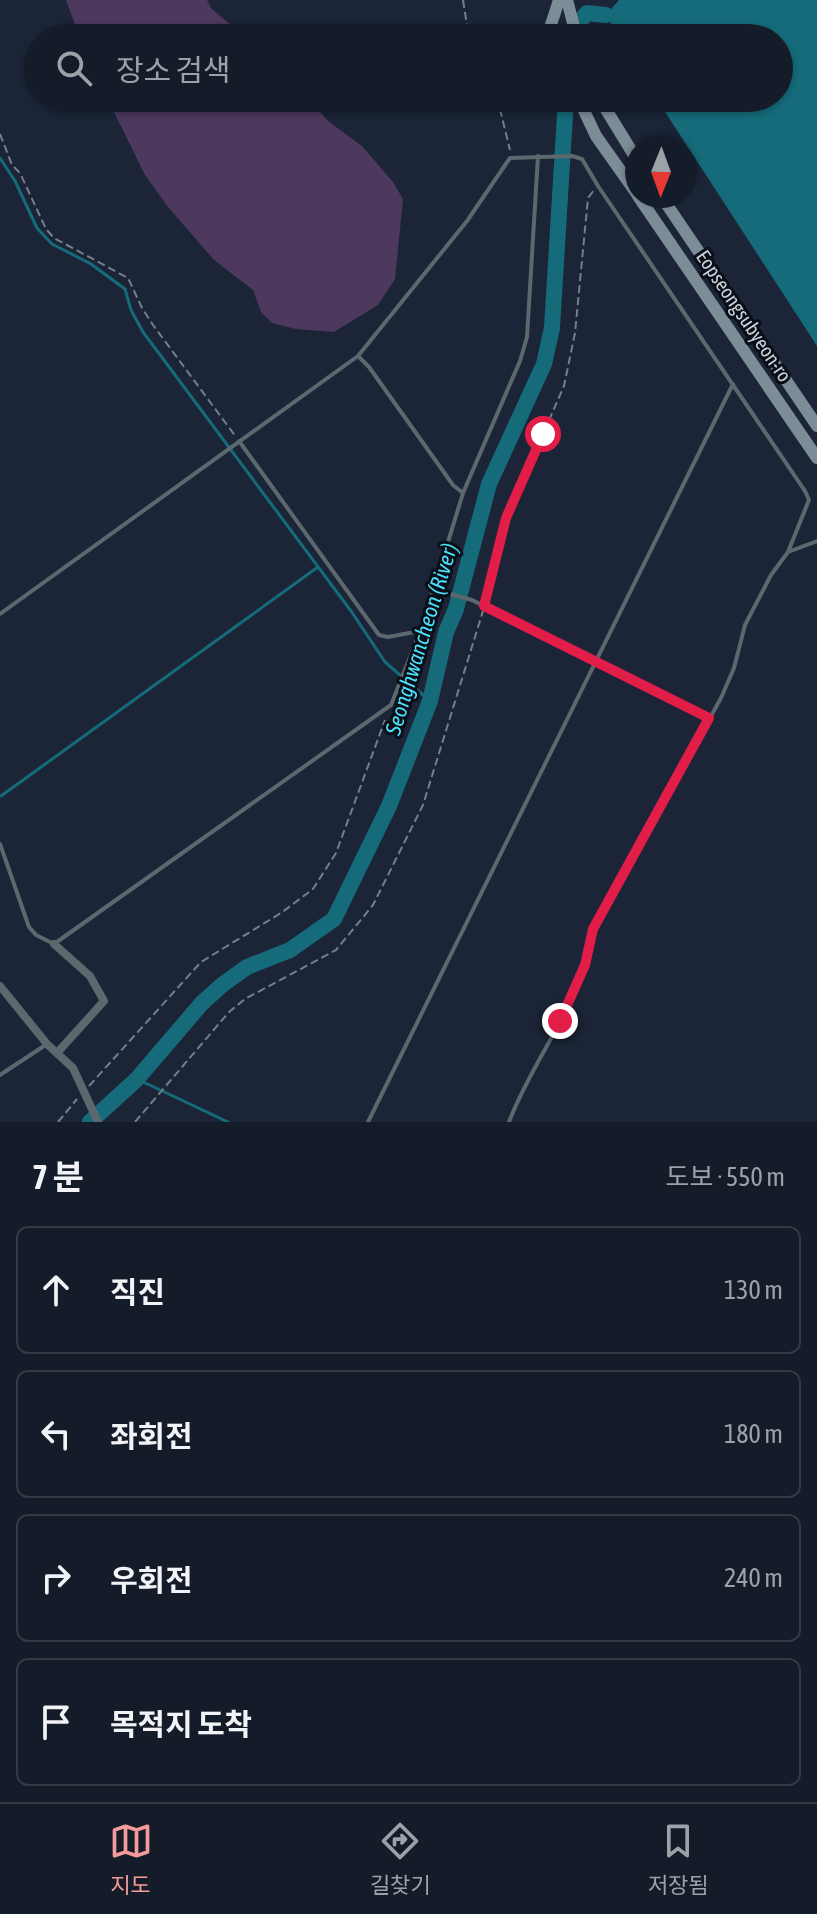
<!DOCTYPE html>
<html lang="ko">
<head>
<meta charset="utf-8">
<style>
	body { margin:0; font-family:"Asap Condensed","Noto Sans KR",sans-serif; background:#1d2531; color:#f1f3f6 }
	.compass { position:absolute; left:625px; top:136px; width:72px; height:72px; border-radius:50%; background:#141c29; box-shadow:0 2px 6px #0004; rotate:181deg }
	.stop { position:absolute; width:24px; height:24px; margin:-18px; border:6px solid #e11d48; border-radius:50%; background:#fff }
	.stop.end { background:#e11d48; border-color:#fff; box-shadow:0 2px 8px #0008 }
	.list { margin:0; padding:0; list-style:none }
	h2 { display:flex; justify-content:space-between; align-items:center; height:104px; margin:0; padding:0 32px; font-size:34px }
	h2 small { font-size:26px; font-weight:400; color:#9da1a8 }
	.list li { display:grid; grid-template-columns:52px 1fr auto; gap:24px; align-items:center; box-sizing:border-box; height:128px; margin:0 16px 16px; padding:0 16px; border:2px solid #333a46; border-radius:12px }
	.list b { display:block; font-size:30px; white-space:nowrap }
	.list em { font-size:26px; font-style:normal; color:#9da1a8 }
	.icon { flex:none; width:44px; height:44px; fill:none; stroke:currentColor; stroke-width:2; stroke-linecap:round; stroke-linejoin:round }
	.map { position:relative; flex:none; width:817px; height:1122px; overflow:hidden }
	.search { position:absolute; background:#141c29; box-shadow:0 2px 6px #0004; left:24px; right:24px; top:24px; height:88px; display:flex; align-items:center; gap:20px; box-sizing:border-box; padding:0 28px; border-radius:44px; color:#9da1a8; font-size:30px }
	.sheet { height:680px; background:#141c29 }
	nav { display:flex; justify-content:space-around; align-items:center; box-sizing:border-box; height:112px; border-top:2px solid #333a46; background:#141c29; font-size:22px; color:#9da1a8 }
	nav a { display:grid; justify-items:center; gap:4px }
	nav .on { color:#f59b9b }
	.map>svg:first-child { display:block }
</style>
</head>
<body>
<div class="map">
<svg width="817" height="1122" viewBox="0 0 817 1122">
	<rect width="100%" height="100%" fill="#1b2537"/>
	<path fill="#4c395d" d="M 66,0 L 207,0 L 211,8 L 246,38 L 80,38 Z
		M 107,98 L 308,98 L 328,121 L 363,147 L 393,182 L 403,199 L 395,279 L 378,305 L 334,332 L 296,329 L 272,323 L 261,312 L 253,290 L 214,260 L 168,207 L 145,175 Z"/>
	<path fill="#156b7a" d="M 619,0 L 817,0 L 817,346 L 656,98 L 779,98 L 779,38 L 620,38 L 606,15 Z"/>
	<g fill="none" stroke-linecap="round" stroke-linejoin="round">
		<path stroke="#156b7a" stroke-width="3" d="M 0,158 L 15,181 L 37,228 L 52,244 L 91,264 L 125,289 L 131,310 L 143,332 L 351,611 L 385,662 L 430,701
			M 1,796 L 318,567
			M 137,1079 L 228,1122"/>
		<path stroke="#156b7a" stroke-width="16" d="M 572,38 L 572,30 L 587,13 L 606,15
			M 90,1122 L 137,1079 L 202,1003 L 222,985 L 247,967 L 290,950 L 334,919 L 389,806 L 430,701 L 446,632 L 456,609 L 489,484 L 544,364 L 552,328 L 566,98"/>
		<path stroke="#757e8d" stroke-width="2" stroke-dasharray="8 4" stroke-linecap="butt" d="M 463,0 L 469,38
			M 495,98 L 499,105 L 510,150
			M 0,134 L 12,165 L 20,173 L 46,229 L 54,238 L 128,278 L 142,308 L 153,325 L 236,437
			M 485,601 L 506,518 L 564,386 L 575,333 L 588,198 L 594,190
			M 89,1086 L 201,962 L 281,913 L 313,889 L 336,853 L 385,720
			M 58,1122 L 77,1099
			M 135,1122 L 229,1012 L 245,999 L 336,950 L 373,905 L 423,805 L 483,611"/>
		<path stroke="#5d676e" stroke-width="4" d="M 358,356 L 369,367 L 453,485 L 463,493
			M 239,441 L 379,635 L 388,637 L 420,631
			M 432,589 L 472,600 L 709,718
			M 0,614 L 358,356 L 467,221 L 510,158 L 572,156 L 582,159 L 598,186 L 805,491 L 809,500 L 788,552
			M 0,844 L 29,927 L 36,935 L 54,944 L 391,705 L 422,627 L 463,493 L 520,361 L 527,337 L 538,156
			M 0,1075 L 47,1044
			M 368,1122 L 733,384
			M 509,1122 C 526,1077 554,1038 574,994 C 583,973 588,951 593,929 L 721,698 L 734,668 L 745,625 L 771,575 L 788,552 L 817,541"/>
		<path stroke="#5d676e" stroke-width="8" d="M 54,944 L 90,976 L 104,1001 L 57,1053
			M 0,986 L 47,1044 L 73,1068 L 98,1122"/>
		<path stroke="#7c8d97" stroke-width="12" d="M 567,0 L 577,38
			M 552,38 L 550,28 L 559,0
			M 578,98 L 596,136 L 637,194
			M 599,98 L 637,160
			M 638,196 L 817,458
			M 661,196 L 817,426"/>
	</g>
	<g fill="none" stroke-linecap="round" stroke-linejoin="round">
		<path stroke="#e11d48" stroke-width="10" d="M 543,434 L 506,518 L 484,606 L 709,718 L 593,929 L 585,965 L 560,1021"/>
	</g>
	<g text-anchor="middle" stroke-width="6" stroke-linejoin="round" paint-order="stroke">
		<g font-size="20" fill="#cbd2de" stroke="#0a0e16">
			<text transform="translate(744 316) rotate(56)" y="7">Eopseongsubyeon-ro</text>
		</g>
		<g font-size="22" font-style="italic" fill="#4be1fd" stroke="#0a0e16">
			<text transform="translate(421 639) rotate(-73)" y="8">Seonghwancheon (River)</text>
		</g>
	</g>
</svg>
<svg class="compass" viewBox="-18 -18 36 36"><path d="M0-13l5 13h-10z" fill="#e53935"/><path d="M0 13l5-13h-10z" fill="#9da1a8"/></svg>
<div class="stop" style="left:543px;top:434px"></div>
<div class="stop end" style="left:560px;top:1021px"></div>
<div class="search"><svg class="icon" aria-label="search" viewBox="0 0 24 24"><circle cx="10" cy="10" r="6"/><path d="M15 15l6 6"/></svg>장소 검색</div>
</div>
<section class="sheet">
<h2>7 분<small>도보 · 550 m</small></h2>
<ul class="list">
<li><svg class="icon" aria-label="ahead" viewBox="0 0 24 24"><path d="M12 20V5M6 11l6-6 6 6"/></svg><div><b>직진</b></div><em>130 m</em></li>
<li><svg class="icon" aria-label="left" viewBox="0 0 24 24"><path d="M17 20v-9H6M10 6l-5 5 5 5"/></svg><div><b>좌회전</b></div><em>180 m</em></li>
<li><svg class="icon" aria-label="right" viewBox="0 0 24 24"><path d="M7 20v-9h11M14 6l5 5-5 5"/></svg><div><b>우회전</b></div><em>240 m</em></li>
<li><svg class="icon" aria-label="arrive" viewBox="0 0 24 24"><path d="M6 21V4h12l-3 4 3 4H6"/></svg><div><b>목적지 도착</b></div></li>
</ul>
</section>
<nav>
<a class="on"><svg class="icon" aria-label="map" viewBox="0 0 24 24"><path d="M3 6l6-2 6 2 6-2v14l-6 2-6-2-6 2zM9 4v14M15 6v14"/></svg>지도</a>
<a><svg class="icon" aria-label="directions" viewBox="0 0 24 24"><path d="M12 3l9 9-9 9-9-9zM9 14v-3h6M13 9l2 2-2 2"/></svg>길찾기</a>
<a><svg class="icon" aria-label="saved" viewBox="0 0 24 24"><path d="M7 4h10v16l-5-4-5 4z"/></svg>저장됨</a>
</nav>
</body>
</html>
